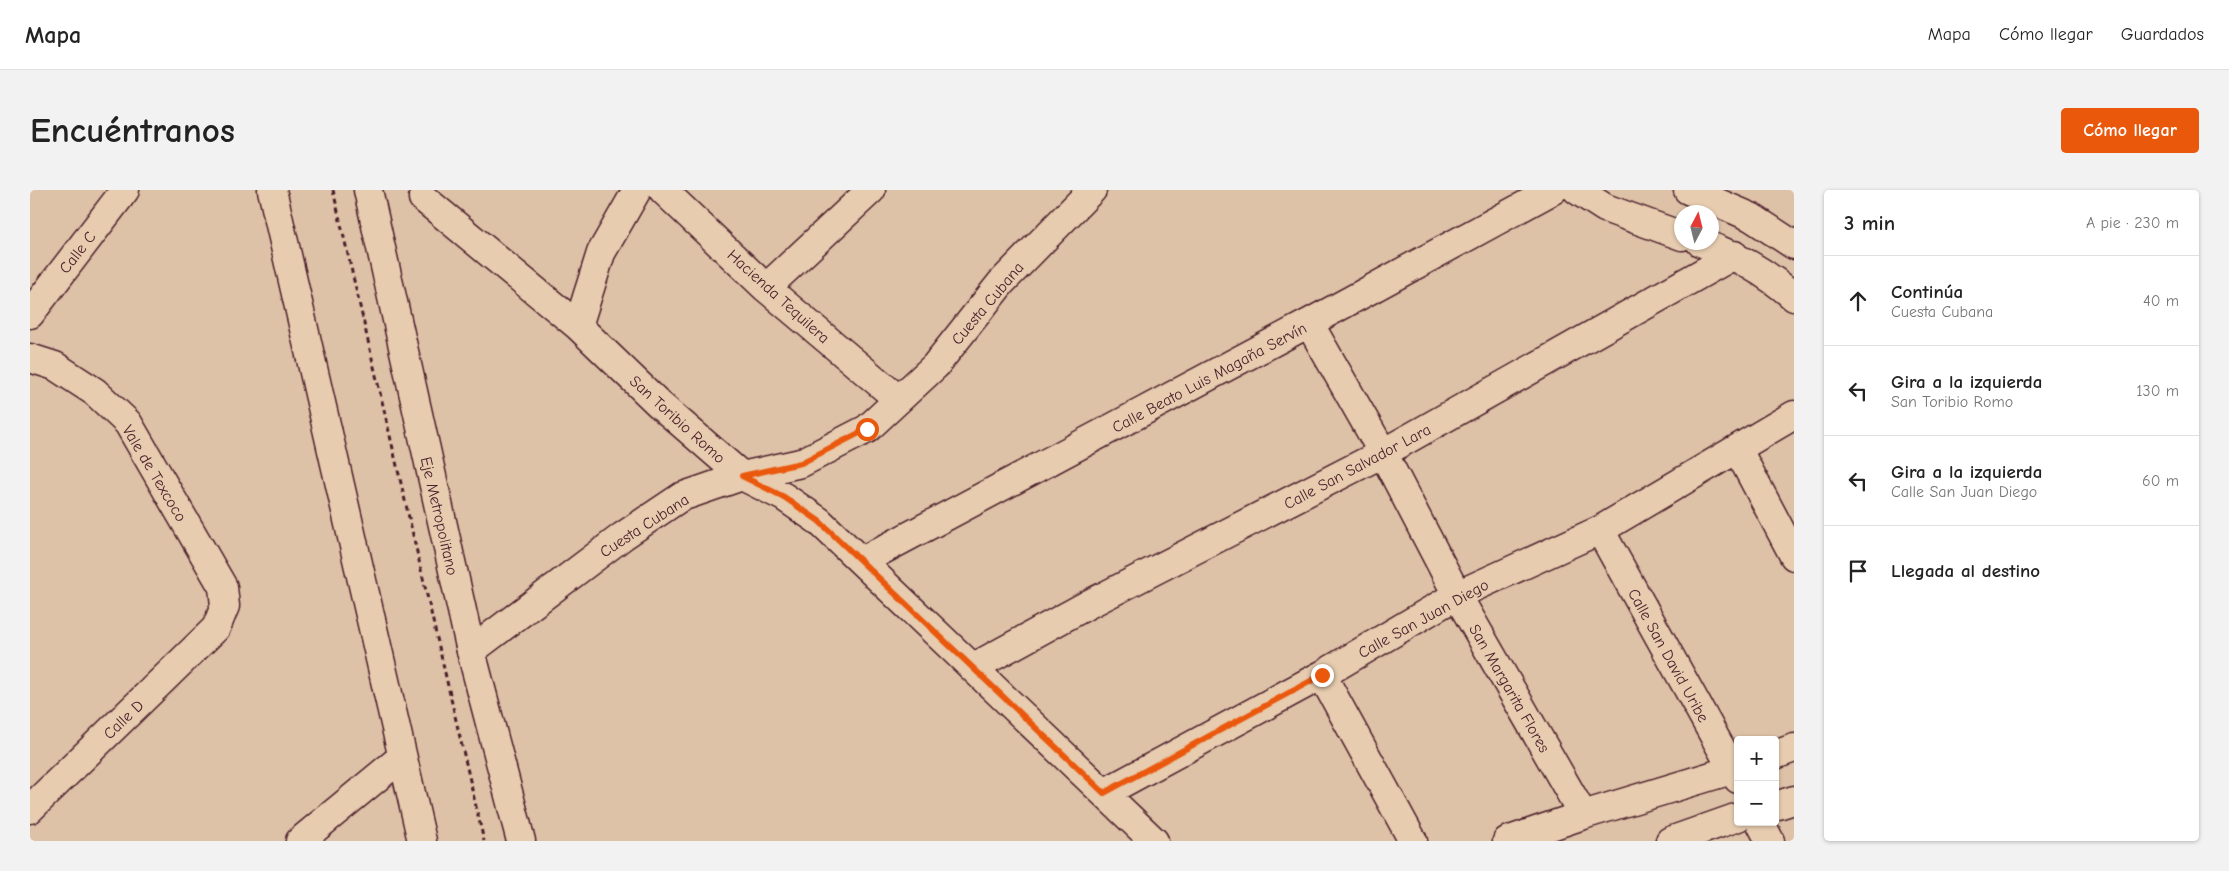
<!DOCTYPE html>
<html lang="es">
<head>
<meta charset="utf-8">
<style>
	body { margin:0; font-family:"Comic Neue",sans-serif; background:#f2f2f2; color:#222 }
	.controls { position:absolute; right:15px; bottom:15px; display:grid; overflow:hidden; border-radius:5px; box-shadow:0 1px 4px #0004 }
	.controls button { width:45px; height:45px; display:grid; place-items:center; padding:0; border:0; border-bottom:1px solid #e0e0e0; background:#fff; color:#222; font:25px sans-serif }
	.compass { position:absolute; left:1644px; top:15px; width:45px; height:45px; border-radius:50%; background:#fff; box-shadow:0 1px 4px #0004; rotate:7deg }
	.stop { position:absolute; width:15px; height:15px; margin:-11px; border:4px solid #ea580c; border-radius:50%; background:#fff }
	.stop.end { background:#ea580c; border-color:#fff; box-shadow:0 1px 5px #0008 }
	.list { margin:0; padding:0; list-style:none }
	h2 { display:flex; justify-content:space-between; align-items:center; height:65px; margin:0; padding:0 20px; font-size:21px }
	h2 small { font-size:16px; font-weight:400; color:#767676 }
	.list li { display:grid; grid-template-columns:32px 1fr auto; gap:15px; align-items:center; box-sizing:border-box; height:90px; padding:0 20px; border-top:1px solid #e0e0e0 }
	.list b { display:block; font-size:19px; white-space:nowrap }
	.list p { margin:0; font-size:16px; white-space:nowrap; color:#767676 }
	.list em { font-size:16px; font-style:normal; color:#767676 }
	.icon { flex:none; width:28px; height:28px; fill:none; stroke:currentColor; stroke-width:2; stroke-linecap:round; stroke-linejoin:round }
	.map { position:relative; flex:none; width:1764px; height:651px; overflow:hidden; border-radius:5px }
	header { display:flex; align-items:center; gap:30px; box-sizing:border-box; height:70px; padding:0 25px; background:#fff; border-bottom:1px solid #e0e0e0 }
	header strong { font-size:24px }
	nav { display:flex; gap:28px; margin-inline-start:auto; font-size:18px }
	.intro { display:flex; align-items:center; justify-content:space-between; box-sizing:border-box; height:120px; padding:0 30px }
	h1 { margin:0; font-size:35px }
	.button { padding:12px 22px; border-radius:5px; background:#ea580c; color:#fff; font-size:18px; font-weight:700 }
	main { display:flex; gap:30px; padding:0 30px }
	aside { flex:1; background:#fff; border-radius:5px; box-shadow:0 1px 4px #0004 }
	.map>svg:first-child { display:block }
</style>
</head>
<body>
<header>
<strong>Mapa</strong>
<nav><a>Mapa</a><a>Cómo llegar</a><a>Guardados</a></nav>
</header>
<div class="intro"><h1>Encuéntranos</h1><a class="button">Cómo llegar</a></div>
<main>
<div class="map">
<svg width="1764" height="651" viewBox="0 0 1764 651">
	<rect width="100%" height="100%" fill="#dec2a7"/>
	<filter id="ink" filterUnits="userSpaceOnUse"><feTurbulence type="fractalNoise" baseFrequency=".02" numOctaves="2"/><feDisplacementMap in="SourceGraphic" scale="10" xChannelSelector="R" yChannelSelector="G"/><feConvolveMatrix kernelMatrix="1 2 1 2 8 2 1 2 1" color-interpolation-filters="sRGB"/></filter>
	<g filter="url(#ink)">
		<g fill="none" stroke-linecap="round" stroke-linejoin="round">
			<defs>
				<path id="street" d="M 633,0 L 736,98 L 868,209
					M 1547,0 L 1575,18 L 1652,46
					M 1658,0 L 1721,27 L 1764,55
					M 393,8 L 548,136 L 629,214 L 712,286 L 754,307 L 789,331 L 1124,651
					M 1670,52 C 1706,66 1735,81 1764,107
					M 736,98 L 841,0
					M 0,124 L 95,0
					M 1279,133 L 1353,263 L 1427,405 L 1553,625
					M 548,136 L 571,63 L 607,0
					M 0,168 L 25,176 L 65,202 L 98,233 L 193,397 L 195,416 L 186,438 L 0,619
					M 1708,260 L 1764,366
					M 1570,340 L 1708,589
					M 832,371 L 1279,133 L 1523,0
					M 441,461 L 593,346 L 651,307 L 712,286 L 771,273 L 837,239 L 905,176 L 971,93 L 1062,0
					M 944,477 L 1059,414 L 1353,263 L 1704,65
					M 1292,485 L 1383,651
					M 1074,603 L 1292,485 L 1427,405 L 1570,340 L 1764,225
					M 1730,632 L 1740,651
					M 270,651 L 372,567"/>
				<path id="secondary" d="M 1745,565 L 1764,558
					M 1745,616 L 1764,610
					M 1477,651 L 1553,625 L 1708,578
					M 1640,651 L 1708,627"/>
				<path id="primary" d="M 242,0 L 392,651
					M 338,0 L 441,461 L 491,651"/>
			</defs>
			<use href="#street" stroke="#4a1f2b" stroke-width="31"/>
			<use href="#secondary" stroke="#4a1f2b" stroke-width="31"/>
			<use href="#primary" stroke="#4a1f2b" stroke-width="31"/>
			<path stroke="#4a1f2b" stroke-width="3" stroke-dasharray="5 4" stroke-linecap="butt" d="M 303,0 L 454,651"/>
			<use href="#street" stroke="#e7ccaf" stroke-width="28"/>
			<use href="#secondary" stroke="#e7ccaf" stroke-width="28"/>
			<use href="#primary" stroke="#e7ccaf" stroke-width="28"/>
		</g>
	</g>
	<g fill="none" stroke-linecap="round" stroke-linejoin="round" filter="url(#ink)">
		<path stroke="#ea580c" stroke-width="6" d="M 837,239 L 771,273 L 712,286 L 754,307 L 789,331 L 1074,603 L 1292,485"/>
	</g>
	<g text-anchor="middle" stroke-width="4" stroke-linejoin="round" paint-order="stroke">
		<g font-size="16" fill="#4a1f2b" stroke="#e7ccaf">
			<text transform="translate(47 62) rotate(-52)" y="6">Calle C</text>
			<text transform="translate(749 106) rotate(42)" y="6">Hacienda Tequilera</text>
			<text transform="translate(957 113) rotate(-50)" y="6">Cuesta Cubana</text>
			<text transform="translate(1179 187) rotate(-28)" y="6">Calle Beato Luis Magaña Servín</text>
			<text transform="translate(648 229) rotate(42)" y="6">San Toribio Romo</text>
			<text transform="translate(1327 276) rotate(-28)" y="6">Calle San Salvador Lara</text>
			<text transform="translate(125 283) rotate(59)" y="6">Vale de Texcoco</text>
			<text transform="translate(410 326) rotate(77)" y="6">Eje Metropolitano</text>
			<text transform="translate(614 335) rotate(-33)" y="6">Cuesta Cubana</text>
			<text transform="translate(1393 428) rotate(-29)" y="6">Calle San Juan Diego</text>
			<text transform="translate(1639 465) rotate(61)" y="6">Calle San David Uribe</text>
			<text transform="translate(1480 498) rotate(60)" y="6">San Margarita Flores</text>
			<text transform="translate(93 529) rotate(-44)" y="6">Calle D</text>
		</g>
	</g>
</svg>
<div class="controls">
<button>+</button>
<button>−</button>
</div>
<svg class="compass" viewBox="-18 -18 36 36"><path d="M0-13l5 13h-10z" fill="#e53935"/><path d="M0 13l5-13h-10z" fill="#767676"/></svg>
<div class="stop" style="left:837px;top:239px"></div>
<div class="stop end" style="left:1292px;top:485px"></div>
</div>
<aside>
<h2>3 min<small>A pie · 230 m</small></h2>
<ul class="list">
<li><svg class="icon" aria-label="ahead" viewBox="0 0 24 24"><path d="M12 20V5M6 11l6-6 6 6"/></svg><div><b>Continúa</b><p>Cuesta Cubana</p></div><em>40 m</em></li>
<li><svg class="icon" aria-label="left" viewBox="0 0 24 24"><path d="M17 20v-9H6M10 6l-5 5 5 5"/></svg><div><b>Gira a la izquierda</b><p>San Toribio Romo</p></div><em>130 m</em></li>
<li><svg class="icon" aria-label="left" viewBox="0 0 24 24"><path d="M17 20v-9H6M10 6l-5 5 5 5"/></svg><div><b>Gira a la izquierda</b><p>Calle San Juan Diego</p></div><em>60 m</em></li>
<li><svg class="icon" aria-label="arrive" viewBox="0 0 24 24"><path d="M6 21V4h12l-3 4 3 4H6"/></svg><div><b>Llegada al destino</b></div></li>
</ul>
</aside>
</main>
</body>
</html>
